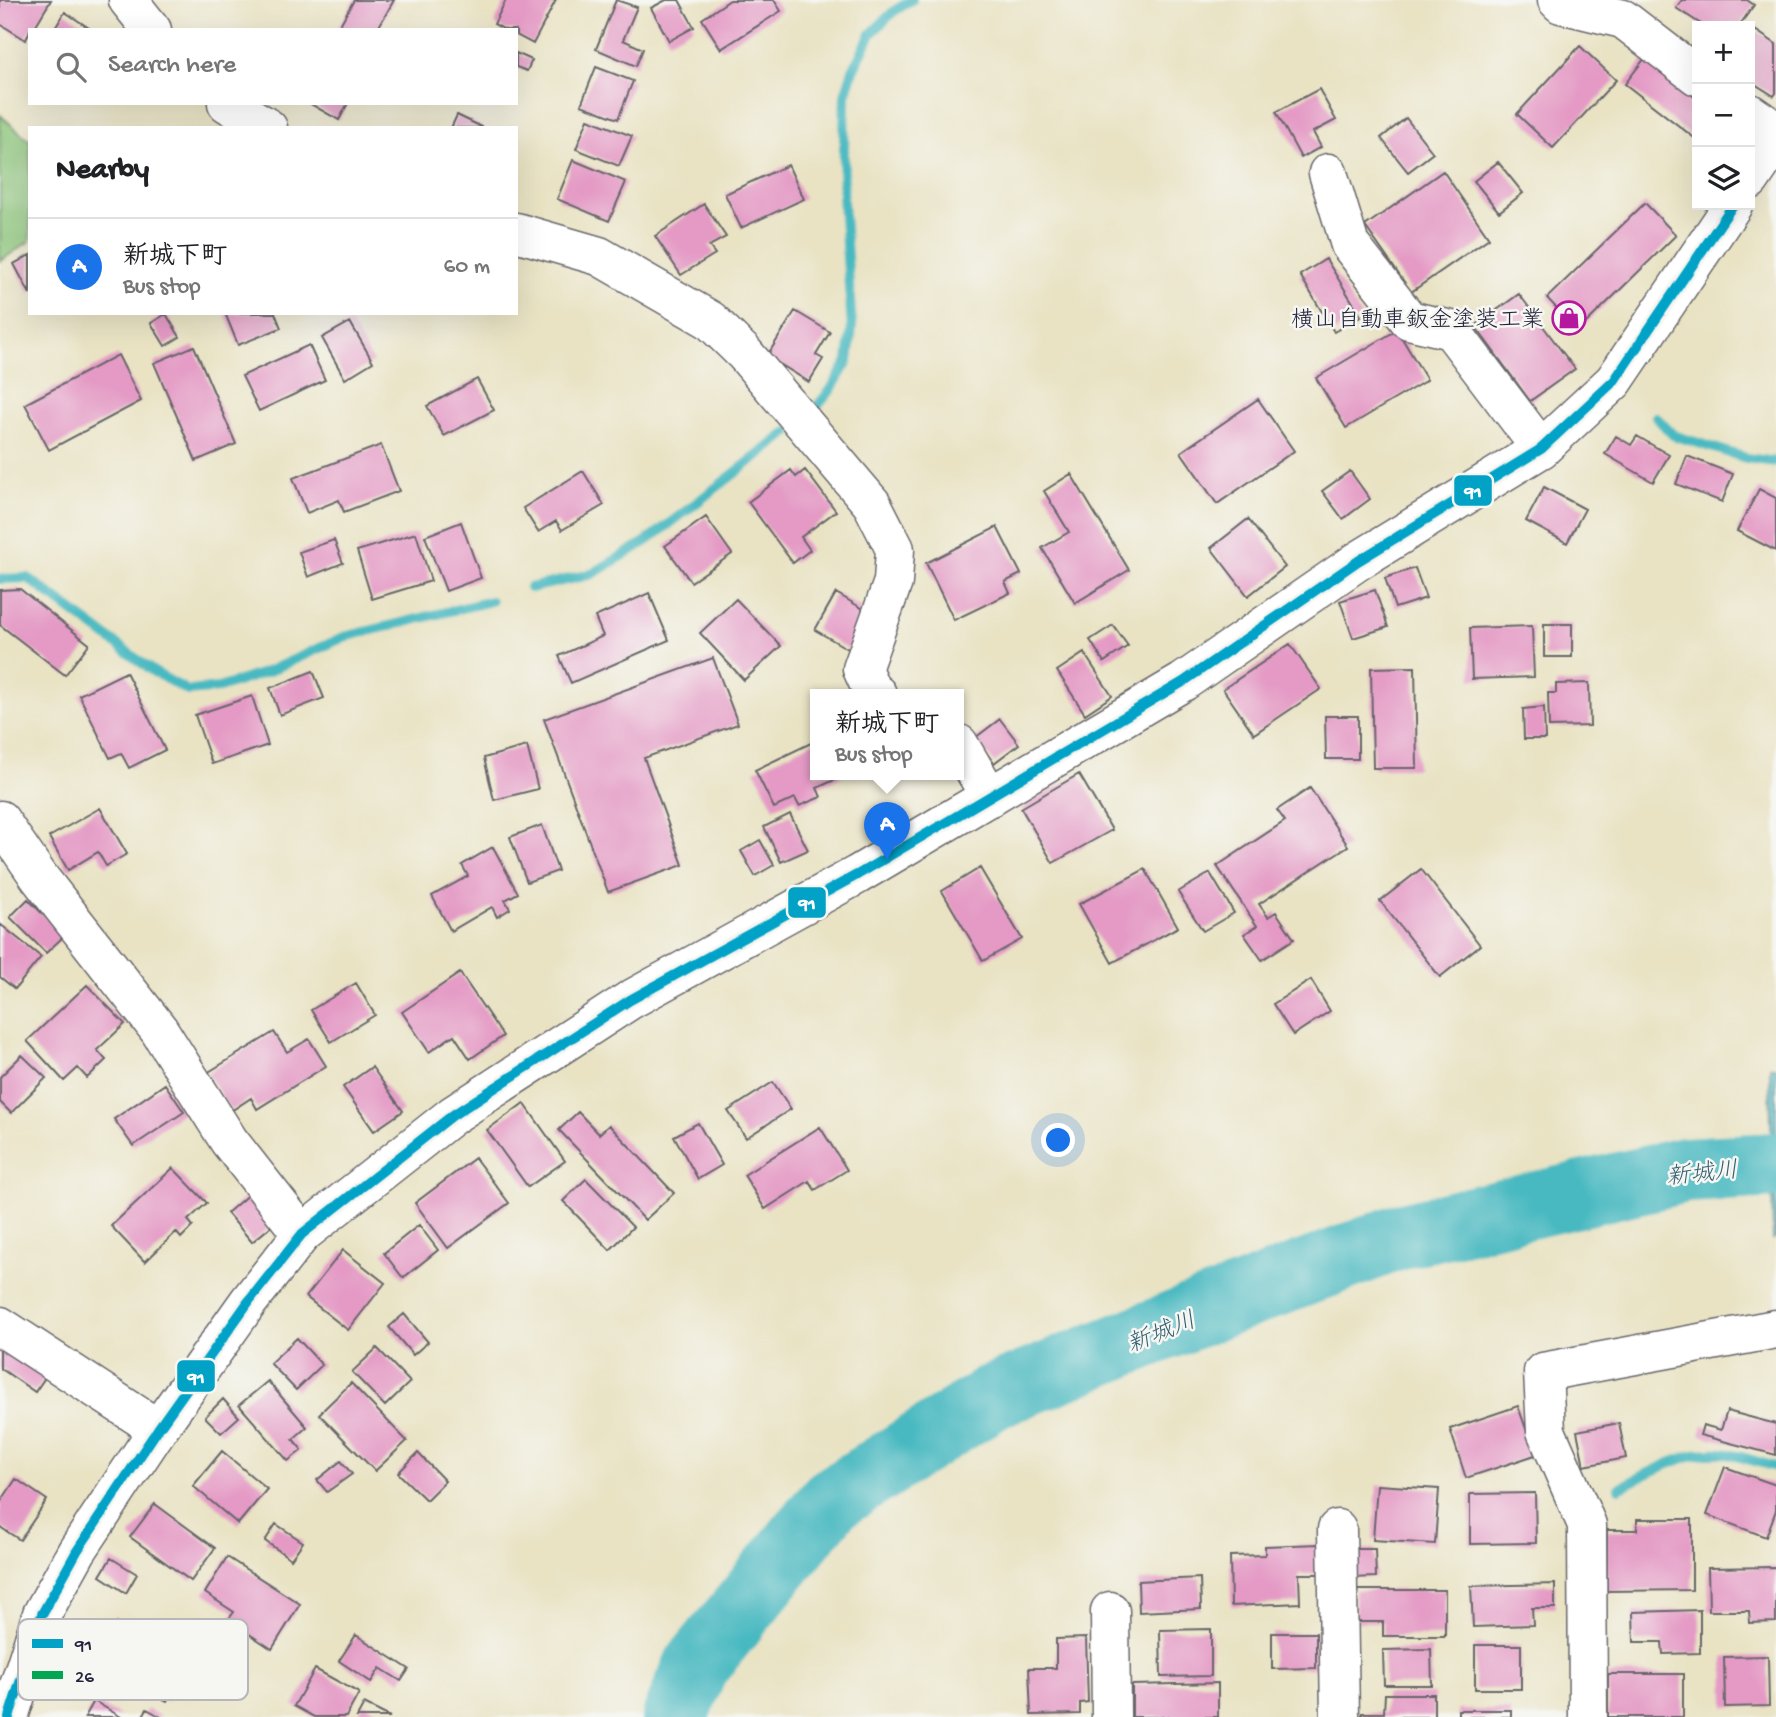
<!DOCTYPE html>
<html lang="en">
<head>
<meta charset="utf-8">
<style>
	body { margin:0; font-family:"Gochi Hand","Klee One",sans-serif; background:#f2f2f2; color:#202124 }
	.controls { position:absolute; right:21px; top:21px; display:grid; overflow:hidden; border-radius:0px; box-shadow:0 7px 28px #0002 }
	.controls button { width:63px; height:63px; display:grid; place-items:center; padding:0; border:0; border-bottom:2px solid #e0e0e0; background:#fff; color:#202124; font:35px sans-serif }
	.you { position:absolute; left:1059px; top:1141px; width:24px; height:24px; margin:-18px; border:5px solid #fff; border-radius:50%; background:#1a73e8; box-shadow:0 0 0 10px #1a73e833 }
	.badge { display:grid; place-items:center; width:46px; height:46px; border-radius:50%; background:#1a73e8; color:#fff; font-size:23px; font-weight:700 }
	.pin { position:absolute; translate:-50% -58px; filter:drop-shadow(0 2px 4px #0008) }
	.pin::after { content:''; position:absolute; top:37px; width:24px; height:21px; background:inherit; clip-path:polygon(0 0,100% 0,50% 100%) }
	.popup { position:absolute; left:810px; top:689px; width:154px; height:91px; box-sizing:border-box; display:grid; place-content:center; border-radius:0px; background:#fff; filter:drop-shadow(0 2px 5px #0005); font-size:23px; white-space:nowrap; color:#757577 }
	.popup b { font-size:26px; color:#202124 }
	.popup::after { content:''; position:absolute; left:50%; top:100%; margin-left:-14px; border:14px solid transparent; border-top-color:#fff }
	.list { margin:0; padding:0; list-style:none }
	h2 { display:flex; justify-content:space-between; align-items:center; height:91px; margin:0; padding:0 28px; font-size:30px }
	h2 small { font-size:23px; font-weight:400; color:#757577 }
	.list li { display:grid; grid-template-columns:46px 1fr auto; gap:21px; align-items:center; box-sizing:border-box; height:98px; padding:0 28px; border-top:2px solid #e0e0e0 }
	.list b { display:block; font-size:26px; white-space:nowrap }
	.list p { margin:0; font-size:23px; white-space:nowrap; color:#757577 }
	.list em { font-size:23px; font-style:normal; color:#757577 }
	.icon { flex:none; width:38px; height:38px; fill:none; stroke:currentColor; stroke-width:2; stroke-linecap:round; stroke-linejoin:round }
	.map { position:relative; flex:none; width:1776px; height:1717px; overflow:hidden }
	.search { position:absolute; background:#fff; box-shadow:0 7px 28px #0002; left:28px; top:28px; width:490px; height:77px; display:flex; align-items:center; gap:18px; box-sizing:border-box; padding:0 24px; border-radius:0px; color:#757577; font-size:26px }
	.panel { position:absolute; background:#fff; box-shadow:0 7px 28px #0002; left:28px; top:126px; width:490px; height:189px; border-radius:0px }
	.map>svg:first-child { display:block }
</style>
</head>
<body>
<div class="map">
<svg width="1776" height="1717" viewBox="0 0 1776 1717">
	<rect width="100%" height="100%" fill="#f6f6f2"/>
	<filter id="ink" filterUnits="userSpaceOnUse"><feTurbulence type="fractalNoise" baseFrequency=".0143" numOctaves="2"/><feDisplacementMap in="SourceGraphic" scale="14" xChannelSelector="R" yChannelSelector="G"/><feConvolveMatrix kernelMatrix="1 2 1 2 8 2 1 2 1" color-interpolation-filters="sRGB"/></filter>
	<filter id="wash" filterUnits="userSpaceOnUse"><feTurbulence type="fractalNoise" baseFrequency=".00686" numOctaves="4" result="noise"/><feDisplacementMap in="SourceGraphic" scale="28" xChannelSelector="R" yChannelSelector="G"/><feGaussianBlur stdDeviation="1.57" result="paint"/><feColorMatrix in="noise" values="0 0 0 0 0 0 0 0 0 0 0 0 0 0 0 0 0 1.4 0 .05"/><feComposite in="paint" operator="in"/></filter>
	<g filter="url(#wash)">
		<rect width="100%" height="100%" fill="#e9e3c4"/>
		<path fill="#8ac478" stroke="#56735a" stroke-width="2" d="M 0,115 L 30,141 L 30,241 L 0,261 Z"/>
		<path fill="#4ab9c1" stroke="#366e7e" stroke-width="2" d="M 1770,1067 L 1776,1067 L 1776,1238 L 1773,1239 Z"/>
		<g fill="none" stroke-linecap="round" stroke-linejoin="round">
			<path stroke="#4ab9c1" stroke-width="10" d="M 812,412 L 830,391 L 848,361 L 852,327 L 843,201 L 845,95 L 853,70 L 871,34 L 894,11 L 912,0
				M 1656,417 L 1673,435 L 1746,458 L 1776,462
				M 0,579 L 28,578 L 154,672 L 188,691 L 219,688 L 269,671 L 344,637 L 491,601
				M 530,588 L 592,574 L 647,541 L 788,432
				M 1619,1488 C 1652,1472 1690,1447 1728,1454 C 1744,1457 1760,1463 1776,1467"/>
			<path stroke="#4ab9c1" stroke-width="66" d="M 675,1717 L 696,1666 L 831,1500 L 995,1396 L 1199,1314 L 1404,1235 L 1685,1170 L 1776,1165"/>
		</g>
		<g id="blocks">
			<path fill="#e49ac5" d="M 0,0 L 51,0 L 33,30 L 30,30 L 26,40 L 0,24 Z
				M 354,0 L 394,0 L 377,30 L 337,30 Z
				M 506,0 L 556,0 L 533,44 L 516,35 L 516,30 L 505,30 L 494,24 Z
				M 616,0 L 637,7 L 623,40 L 643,49 L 636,66 L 596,49 Z
				M 666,0 L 679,0 L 694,27 L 669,41 L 651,8 Z
				M 730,0 L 774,0 L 781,11 L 721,49 L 702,19 Z
				M 1682,0 L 1747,0 L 1754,5 L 1739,26 L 1704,26 L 1676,8 Z
				M 65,12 L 92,30 L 54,30 Z
				M 1755,30 L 1776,44 L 1776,93 L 1774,96 L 1750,81 L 1750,39 Z
				M 1580,46 L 1616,80 L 1553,148 L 1517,114 Z
				M 516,53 L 532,60 L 527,71 L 516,67 Z
				M 1645,58 L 1697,99 L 1697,140 L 1625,84 Z
				M 596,67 L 633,81 L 618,119 L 581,105 Z
				M 1319,89 L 1336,120 L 1313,132 L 1321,147 L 1301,158 L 1276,112 Z
				M 309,103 L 348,103 L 339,120 Z
				M 457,115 L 484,128 L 451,128 Z
				M 1406,118 L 1433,153 L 1408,172 L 1381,138 Z
				M 588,119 L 632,136 L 619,166 L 576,149 Z
				M 573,160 L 626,182 L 609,221 L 557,199 Z
				M 1498,162 L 1523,193 L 1499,212 L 1474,181 Z
				M 788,165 L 804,199 L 741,228 L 725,194 Z
				M 1443,171 L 1489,238 L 1411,292 L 1365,226 Z
				M 1645,203 L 1676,235 L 1578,331 L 1547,298 Z
				M 704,204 L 726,237 L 709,246 L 715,254 L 681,275 L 655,236 Z
				M 30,255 L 30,294 L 14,264 Z
				M 1326,259 L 1361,316 L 1334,332 L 1300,275 Z
				M 1519,294 L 1575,369 L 1530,401 L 1475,326 Z
				M 795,311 L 830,332 L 816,355 L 823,359 L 809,382 L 767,356 Z
				M 225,313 L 275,313 L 281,328 L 238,345 Z
				M 166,314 L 180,337 L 165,346 L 151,323 Z
				M 350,322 L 373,362 L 345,379 L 322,338 Z
				M 1397,330 L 1427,380 L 1346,428 L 1316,378 Z
				M 309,345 L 325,380 L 259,411 L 242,376 Z
				M 194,346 L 236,444 L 196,461 L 154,363 Z
				M 118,355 L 141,401 L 49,450 L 25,404 Z
				M 477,379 L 494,410 L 444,436 L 427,406 Z
				M 1258,399 L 1294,451 L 1217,504 L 1181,452 Z
				M 1616,436 L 1631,445 L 1637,436 L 1669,455 L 1653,482 L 1605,454 Z
				M 381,445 L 399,491 L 344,512 L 339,500 L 307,513 L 293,478 Z
				M 1687,456 L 1733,474 L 1722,502 L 1676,484 Z
				M 791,470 L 796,477 L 805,470 L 836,511 L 801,537 L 810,550 L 793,563 L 748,502 Z
				M 583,471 L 604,505 L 562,530 L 556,521 L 538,532 L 523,508 Z
				M 1350,471 L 1370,499 L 1343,519 L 1322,491 Z
				M 1071,474 L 1129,570 L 1075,603 L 1042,548 L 1069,532 L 1044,491 Z
				M 1544,487 L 1585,509 L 1567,543 L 1526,521 Z
				M 1759,489 L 1776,498 L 1776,551 L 1737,531 Z
				M 706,517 L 732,554 L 691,582 L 665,546 Z
				M 1248,519 L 1285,567 L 1248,596 L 1211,548 Z
				M 461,522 L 481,578 L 446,591 L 425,536 Z
				M 997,527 L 1021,574 L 1005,582 L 1010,593 L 954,620 L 926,563 Z
				M 416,533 L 431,581 L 372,599 L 357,551 Z
				M 334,540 L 343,563 L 308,577 L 299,552 Z
				M 1415,568 L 1426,598 L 1395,608 L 1385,578 Z
				M 20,589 L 89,644 L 65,675 L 0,625 L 0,590 Z
				M 1375,590 L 1388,627 L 1353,638 L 1340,601 Z
				M 649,593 L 669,640 L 571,683 L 559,656 L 603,636 L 595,617 Z
				M 836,593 L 870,613 L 848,649 L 815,630 Z
				M 736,599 L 781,646 L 744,680 L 700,633 Z
				M 1544,624 L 1572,624 L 1572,657 L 1544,657 Z
				M 1113,625 L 1128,646 L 1104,662 L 1090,640 Z
				M 1532,626 L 1534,677 L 1472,679 L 1470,628 Z
				M 1290,644 L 1321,689 L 1254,734 L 1223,689 Z
				M 1084,653 L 1112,696 L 1085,714 L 1057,671 Z
				M 713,658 L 738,724 L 644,758 L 683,865 L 608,892 L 544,719 Z
				M 1415,667 L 1417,768 L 1373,768 L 1371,668 Z
				M 313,671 L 324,698 L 280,715 L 270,688 Z
				M 126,672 L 165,750 L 129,768 L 121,753 L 110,758 L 79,695 Z
				M 1589,683 L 1590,726 L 1549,727 L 1548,693 L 1556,693 L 1556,684 Z
				M 252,696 L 268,745 L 212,764 L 195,715 Z
				M 1544,707 L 1545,739 L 1524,739 L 1523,709 Z
				M 1325,716 L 1358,716 L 1358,759 L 1326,759 Z
				M 1000,719 L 1019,744 L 994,763 L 975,738 Z
				M 815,741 L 815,774 L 840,774 L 841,777 L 817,788 L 821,797 L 799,806 L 795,798 L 774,808 L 755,770 Z
				M 527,746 L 538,789 L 494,800 L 484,758 Z
				M 1079,774 L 1112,830 L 1053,863 L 1021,808 Z
				M 1310,788 L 1348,846 L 1259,904 L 1268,917 L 1276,912 L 1294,939 L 1262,960 L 1244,934 L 1257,926 L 1217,866 L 1285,821 L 1277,810 Z
				M 100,808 L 127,854 L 106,866 L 98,852 L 68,870 L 49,837 Z
				M 790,814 L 808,850 L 781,862 L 764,827 Z
				M 542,825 L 558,871 L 527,882 L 510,837 Z
				M 760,840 L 774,865 L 755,876 L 741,851 Z
				M 493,847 L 518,893 L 505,900 L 510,909 L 497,917 L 492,907 L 451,931 L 432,896 L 468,876 L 462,865 Z
				M 980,868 L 1022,939 L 983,961 L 942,891 Z
				M 1145,869 L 1178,927 L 1112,963 L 1079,904 Z
				M 1421,869 L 1480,945 L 1440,977 L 1380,901 Z
				M 1210,873 L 1234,913 L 1203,931 L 1178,892 Z
				M 28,899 L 64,936 L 46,953 L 10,917 Z
				M 0,924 L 41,957 L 15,989 L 0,977 Z
				M 460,973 L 503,1036 L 470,1059 L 454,1035 L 429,1052 L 402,1012 Z
				M 1311,980 L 1330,1011 L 1293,1035 L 1273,1004 Z
				M 356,983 L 375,1015 L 331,1042 L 311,1010 Z
				M 87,985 L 125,1024 L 97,1050 L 106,1060 L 87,1078 L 78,1068 L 64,1081 L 27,1041 Z
				M 274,1032 L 287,1052 L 309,1039 L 326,1066 L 257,1109 L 251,1098 L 231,1111 L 207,1073 Z
				M 22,1055 L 46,1078 L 11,1113 L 0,1102 L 0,1077 Z
				M 372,1067 L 403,1111 L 374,1131 L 343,1087 Z
				M 773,1082 L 791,1109 L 746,1138 L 728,1111 Z
				M 165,1084 L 184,1112 L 133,1146 L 114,1119 Z
				M 524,1103 L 565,1161 L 528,1187 L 487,1130 Z
				M 578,1112 L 599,1134 L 609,1125 L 674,1193 L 645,1220 L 559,1130 Z
				M 698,1123 L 722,1165 L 698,1179 L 674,1136 Z
				M 820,1127 L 847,1170 L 815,1190 L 809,1181 L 765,1209 L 744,1175 Z
				M 475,1158 L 509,1203 L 448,1248 L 415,1203 Z
				M 173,1168 L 207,1203 L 188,1220 L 193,1226 L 181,1238 L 176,1232 L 145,1262 L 111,1226 Z
				M 586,1179 L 633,1227 L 610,1250 L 563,1201 Z
				M 250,1193 L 275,1223 L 252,1242 L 227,1213 Z
				M 419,1225 L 438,1250 L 403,1278 L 384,1253 Z
				M 343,1250 L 385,1283 L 348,1330 L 306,1297 Z
				M 404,1314 L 428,1342 L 413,1355 L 389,1327 Z
				M 297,1338 L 322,1365 L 296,1390 L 270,1363 Z
				M 0,1345 L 46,1376 L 35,1392 L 0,1368 Z
				M 377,1348 L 410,1382 L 385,1406 L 352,1372 Z
				M 268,1381 L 307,1427 L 293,1439 L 302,1450 L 288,1461 L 239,1405 Z
				M 351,1383 L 407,1441 L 375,1471 L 319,1414 Z
				M 223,1399 L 239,1417 L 221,1433 L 205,1417 Z
				M 1518,1406 L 1535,1455 L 1466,1478 L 1450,1429 Z
				M 1727,1411 L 1776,1424 L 1776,1455 L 1700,1435 L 1703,1425 L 1721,1430 Z
				M 1619,1423 L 1626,1458 L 1584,1466 L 1577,1431 Z
				M 222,1451 L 267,1489 L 238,1524 L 193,1486 Z
				M 418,1453 L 445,1481 L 426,1500 L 398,1473 Z
				M 341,1461 L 352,1474 L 327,1492 L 317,1480 Z
				M 1725,1467 L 1776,1485 L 1776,1510 L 1766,1537 L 1707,1515 Z
				M 16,1479 L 47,1500 L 20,1540 L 0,1527 L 0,1503 Z
				M 1377,1485 L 1439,1489 L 1435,1544 L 1373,1540 Z
				M 1535,1493 L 1536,1543 L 1470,1544 L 1470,1494 Z
				M 155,1504 L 215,1548 L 191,1581 L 130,1537 Z
				M 1637,1519 L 1692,1519 L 1692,1590 L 1607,1591 L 1607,1530 L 1637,1530 Z
				M 276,1524 L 303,1542 L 291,1559 L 265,1541 Z
				M 1319,1544 L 1320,1574 L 1299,1574 L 1300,1603 L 1231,1606 L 1230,1556 L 1265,1555 L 1265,1546 Z
				M 1350,1549 L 1375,1549 L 1376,1577 L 1351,1578 Z
				M 227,1557 L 300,1604 L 272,1649 L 228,1620 L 234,1612 L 205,1593 Z
				M 111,1558 L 137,1574 L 126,1593 L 100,1576 Z
				M 1776,1567 L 1776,1622 L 1750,1623 L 1749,1611 L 1709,1611 L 1708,1568 Z
				M 1200,1578 L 1201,1609 L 1139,1612 L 1138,1581 Z
				M 1555,1584 L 1555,1608 L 1532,1608 L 1533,1625 L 1473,1627 L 1471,1586 Z
				M 1355,1590 L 1445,1590 L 1445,1636 L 1383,1636 L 1383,1622 L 1355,1622 Z
				M 1700,1610 L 1700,1653 L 1663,1654 L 1662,1642 L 1634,1642 L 1633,1612 Z
				M 117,1623 L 188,1660 L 167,1701 L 125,1680 L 131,1668 L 113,1659 L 109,1667 L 80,1652 L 93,1626 L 111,1635 Z
				M 1211,1629 L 1211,1676 L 1161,1677 L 1160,1630 Z
				M 1272,1633 L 1316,1633 L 1316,1668 L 1272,1669 Z
				M 356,1635 L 409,1669 L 401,1681 L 380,1668 L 371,1682 L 339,1661 Z
				M 1086,1638 L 1088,1702 L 1080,1703 L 1080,1714 L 1031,1715 L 1029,1668 L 1056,1668 L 1056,1639 Z
				M 1475,1645 L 1521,1645 L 1521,1689 L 1475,1689 Z
				M 1431,1649 L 1432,1685 L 1384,1685 L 1383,1650 Z
				M 1768,1656 L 1769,1706 L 1725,1707 L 1724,1657 Z
				M 315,1669 L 359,1693 L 346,1717 L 314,1717 L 294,1706 Z
				M 1608,1674 L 1683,1674 L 1683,1717 L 1608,1717 Z
				M 1218,1683 L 1218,1717 L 1132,1717 L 1132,1685 Z
				M 1385,1694 L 1434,1694 L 1434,1717 L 1362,1717 L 1362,1713 L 1384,1713 Z
				M 94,1701 L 121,1717 L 85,1717 Z
				M 364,1704 L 390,1717 L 357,1717 Z
				M 147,1709 L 161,1717 L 142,1717 Z
				M 1458,1710 L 1511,1710 L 1511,1717 L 1458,1717 Z"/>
		</g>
	</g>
	<g filter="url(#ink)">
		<use href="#blocks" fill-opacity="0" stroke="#68666b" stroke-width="2"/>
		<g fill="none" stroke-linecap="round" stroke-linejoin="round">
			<defs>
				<path id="minor" d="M 128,0 L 152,30
					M 1557,0 L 1561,4 L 1623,19 L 1697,76
					M 227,103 L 268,128
					M 1750,113 L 1776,131
					M 1328,173 L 1350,245 L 1409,320 L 1451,330 L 1541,449
					M 516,232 L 599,256 L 710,320 L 744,353 L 872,504 L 895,549 L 893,582 L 862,669 L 872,691 L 877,694
					M 959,744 L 990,797
					M 0,820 L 39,877 L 159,1030 L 229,1141 L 302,1234
					M 0,1326 L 158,1429
					M 1337,1529 L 1340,1717
					M 1110,1611 L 1111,1717
					M 1588,1717 L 1587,1525 L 1546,1431 L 1543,1372 L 1776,1329"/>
				<path id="major" d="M 1750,180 L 1776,142
					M 9,1717 L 42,1614 L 77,1551 L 158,1429 L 249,1301 L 302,1234 L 453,1115 L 630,1000 L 857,875 L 1183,682 L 1358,561 L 1541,449 L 1614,381 L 1733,205"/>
			</defs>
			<use href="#minor" stroke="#68666b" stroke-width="41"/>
			<use href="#major" stroke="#68666b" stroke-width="41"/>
			<use href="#minor" stroke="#fff" stroke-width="38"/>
			<use href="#major" stroke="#fff" stroke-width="38"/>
			<defs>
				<path id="bus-1" d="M 9,1717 L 42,1614 L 77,1551 L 158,1429 L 249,1301 L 302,1234 L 453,1115 L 630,1000 L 857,875 L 1183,682 L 1358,561 L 1541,449 L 1614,381 L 1733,205"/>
			</defs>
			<use href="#bus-1" stroke="#f6f6f2" stroke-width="16"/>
			<use href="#bus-1" stroke="#02a2c7" stroke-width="10"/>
		</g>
	</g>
	<defs>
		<symbol id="shop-ring" viewBox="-11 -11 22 22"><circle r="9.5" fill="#f6f6f2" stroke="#b5179e" stroke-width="1.5"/><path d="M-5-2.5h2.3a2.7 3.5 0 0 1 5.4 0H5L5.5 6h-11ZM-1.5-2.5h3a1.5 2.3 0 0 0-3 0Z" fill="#b5179e"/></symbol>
	</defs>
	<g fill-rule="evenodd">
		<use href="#shop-ring" x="1550" y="299" width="38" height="38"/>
	</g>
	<g text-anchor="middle" stroke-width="5" stroke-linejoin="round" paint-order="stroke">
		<g font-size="23" fill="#22223b" stroke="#f6f6f2" text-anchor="end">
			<text x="1544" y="326">横山自動車鈑金塗装工業</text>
		</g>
		<g font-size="24" font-style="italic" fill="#325e71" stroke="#f6f6f2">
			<text transform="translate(1702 1172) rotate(-6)" y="8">新城川</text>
			<text transform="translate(1161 1331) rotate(-22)" y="8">新城川</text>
		</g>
	</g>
	<rect x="18" y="1619" width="230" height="81" rx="10" fill="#f6f6f2" stroke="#b6b6bb" stroke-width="2"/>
	<rect x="32" y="1639" width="31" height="9" fill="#02a2c7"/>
	<rect x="32" y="1671" width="31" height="8" fill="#00a651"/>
	<g font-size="19" fill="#22223b">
		<text x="75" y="1650">91</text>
		<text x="75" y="1682">26</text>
	</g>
	<g stroke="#f6f6f2" stroke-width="2.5">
		<rect x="1453" y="474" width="40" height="33" rx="7" fill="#02a2c7"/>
		<rect x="787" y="886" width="40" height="33" rx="7" fill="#02a2c7"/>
		<rect x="176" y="1359" width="40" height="34" rx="7" fill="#02a2c7"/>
	</g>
	<g font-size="19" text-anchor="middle" font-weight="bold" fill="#fff">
		<text x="1473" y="497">91</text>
		<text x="807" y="909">91</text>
		<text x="196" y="1383">91</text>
	</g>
</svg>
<div class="controls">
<button>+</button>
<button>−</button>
<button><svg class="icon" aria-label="layers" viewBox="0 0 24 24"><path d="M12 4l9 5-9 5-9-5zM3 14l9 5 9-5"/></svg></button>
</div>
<div class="you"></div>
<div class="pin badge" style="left:887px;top:860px">A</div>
<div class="popup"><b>新城下町</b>Bus stop</div>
<div class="search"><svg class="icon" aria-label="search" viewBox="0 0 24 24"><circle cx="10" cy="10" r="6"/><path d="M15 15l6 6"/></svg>Search here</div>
<section class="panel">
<h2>Nearby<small></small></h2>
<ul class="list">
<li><span class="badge">A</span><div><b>新城下町</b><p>Bus stop</p></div><em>60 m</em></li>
</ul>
</section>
</div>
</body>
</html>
